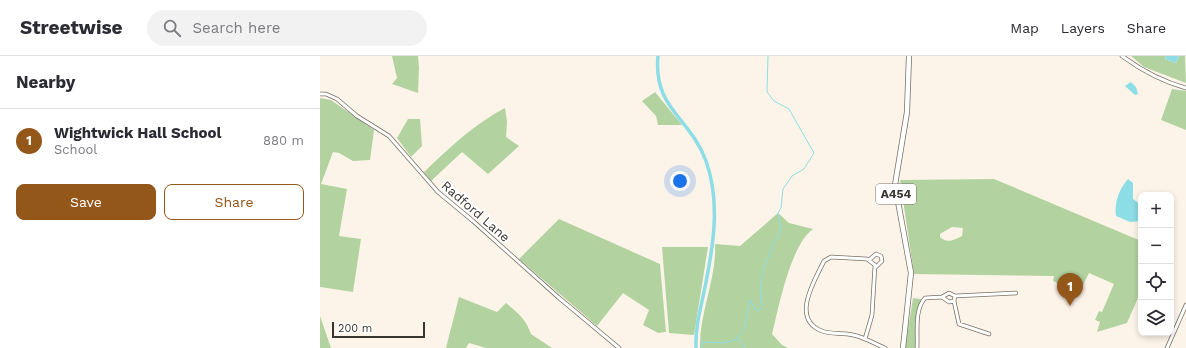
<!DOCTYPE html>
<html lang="en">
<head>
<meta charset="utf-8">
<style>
	body { margin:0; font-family:"Work Sans",sans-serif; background:#f2f2f3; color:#2b2b33 }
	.controls { position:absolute; right:12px; bottom:12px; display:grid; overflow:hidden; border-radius:8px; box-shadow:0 2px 6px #0003 }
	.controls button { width:36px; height:36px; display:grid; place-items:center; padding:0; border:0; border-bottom:1px solid #e1e1e2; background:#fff; color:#2b2b33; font:20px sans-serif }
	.scale { position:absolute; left:12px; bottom:10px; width:93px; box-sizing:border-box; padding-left:4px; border:2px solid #383530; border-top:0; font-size:11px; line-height:14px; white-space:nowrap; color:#383530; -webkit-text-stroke:3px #fff; paint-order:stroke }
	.you { position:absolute; left:360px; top:125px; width:14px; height:14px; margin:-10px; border:3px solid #fff; border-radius:50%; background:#1a73e8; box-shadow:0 0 0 6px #1a73e833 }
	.badge { display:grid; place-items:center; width:26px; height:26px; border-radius:50%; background:#94571a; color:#fff; font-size:13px; font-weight:700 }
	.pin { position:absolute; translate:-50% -33px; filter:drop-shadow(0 1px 2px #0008) }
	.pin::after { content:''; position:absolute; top:21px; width:14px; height:12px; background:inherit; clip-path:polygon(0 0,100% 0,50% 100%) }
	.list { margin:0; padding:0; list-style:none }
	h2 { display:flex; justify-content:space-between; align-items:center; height:52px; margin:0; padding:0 16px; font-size:17px }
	h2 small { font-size:13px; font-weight:400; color:#7c7c81 }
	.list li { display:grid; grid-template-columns:26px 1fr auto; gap:12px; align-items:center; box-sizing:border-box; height:64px; padding:0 16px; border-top:1px solid #e1e1e2 }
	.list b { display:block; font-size:15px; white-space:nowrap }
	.list p { margin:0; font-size:13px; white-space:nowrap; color:#7c7c81 }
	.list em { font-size:13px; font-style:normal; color:#7c7c81 }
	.actions { display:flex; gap:8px; padding:12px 16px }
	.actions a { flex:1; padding:9px 0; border:1px solid #94571a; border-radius:8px; text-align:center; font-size:14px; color:#94571a }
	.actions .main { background:#94571a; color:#fff }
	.icon { flex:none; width:22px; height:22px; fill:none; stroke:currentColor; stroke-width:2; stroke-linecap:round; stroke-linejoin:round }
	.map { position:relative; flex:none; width:866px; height:292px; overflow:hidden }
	header { display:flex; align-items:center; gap:24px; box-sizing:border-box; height:56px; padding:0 20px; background:#fff; border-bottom:1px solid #e1e1e2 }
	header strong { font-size:19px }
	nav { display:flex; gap:22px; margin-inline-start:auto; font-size:14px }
	.search { width:280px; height:36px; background:#f2f2f3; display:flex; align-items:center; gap:10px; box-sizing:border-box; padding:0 14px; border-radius:22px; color:#7c7c81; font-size:15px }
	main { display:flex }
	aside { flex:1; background:#fff }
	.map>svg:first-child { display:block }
</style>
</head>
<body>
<header>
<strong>Streetwise</strong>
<div class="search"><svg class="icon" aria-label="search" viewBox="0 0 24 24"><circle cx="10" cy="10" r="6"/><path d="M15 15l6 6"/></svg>Search here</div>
<nav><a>Map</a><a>Layers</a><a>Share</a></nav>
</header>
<main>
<aside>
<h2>Nearby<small></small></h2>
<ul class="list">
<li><span class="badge">1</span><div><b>Wightwick Hall School</b><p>School</p></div><em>880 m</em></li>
</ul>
<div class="actions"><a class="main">Save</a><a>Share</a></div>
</aside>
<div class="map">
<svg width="866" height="292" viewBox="0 0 866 292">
	<rect width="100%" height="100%" fill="#fdf4e9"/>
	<path fill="#b2d39f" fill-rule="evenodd" d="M 72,0 L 98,0 L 99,12 L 98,37 L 72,28 L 77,22 Z
		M 811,0 L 846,0 L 845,3 L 856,7 L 859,0 L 865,0 L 866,27 L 824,11 Z
		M 852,33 L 866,35 L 866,74 L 841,64 Z
		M 335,36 L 362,69 L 338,69 L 336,60 L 322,45 Z
		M 0,42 L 11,44 L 54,74 L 50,104 L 33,105 L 19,97 L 13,96 L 1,128 L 27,133 L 19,180 L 41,183 L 33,236 L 0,231 Z
		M 185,52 L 187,66 L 186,81 L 199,90 L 168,118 L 142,96 L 111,125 L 104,116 C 129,92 154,68 185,52 Z
		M 88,63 L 100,63 L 102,90 L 91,101 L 77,82 Z
		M 674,123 L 821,185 L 821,235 L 807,267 L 777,276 L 780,266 L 775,264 L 779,255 L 782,256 L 794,228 L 769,217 L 759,237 L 733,225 L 734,220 L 594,218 L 580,124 ZM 632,171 L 643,172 L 642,180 C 634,184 627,188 620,181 L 620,178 Z
		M 458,157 L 469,167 L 493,173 C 470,190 459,251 452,278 L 462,289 L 468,292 L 380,292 C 379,257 397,222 395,188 L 420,190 Z
		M 239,163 L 340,208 L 346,276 L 338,277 L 323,269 L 329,254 L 303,237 L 277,270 L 199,203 Z
		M 342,191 L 388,191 L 374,279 L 349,277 Z
		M 139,241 L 177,256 L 186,247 C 198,257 206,263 211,278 L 232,292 L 166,292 L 149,287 L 146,292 L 126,292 Z
		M 593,242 L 601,243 L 597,255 L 596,292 L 585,292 Z
		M 0,260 L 11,292 L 0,292 Z"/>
	<path fill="#8ddde6" d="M 846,0 L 859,0 L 856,7 L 845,3 Z
		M 811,26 L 816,31 L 818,38 L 815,39 L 805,30 Z
		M 808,123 L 813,127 L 813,143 L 821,149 L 821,165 L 810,166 L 796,160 C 794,147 799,133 808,123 Z"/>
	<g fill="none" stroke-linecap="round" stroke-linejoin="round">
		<path stroke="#8ddde6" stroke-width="1" d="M 382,292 L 382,286 L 404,287 L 417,283
			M 425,292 L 418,282 L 424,274 L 430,244 L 436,254 L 439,254 L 442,251 L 440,232 L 443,213 L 461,172 L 458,157 L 461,152 L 463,133 L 472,120 L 484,113 L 494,97 L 469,53 L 454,45 L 447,36 L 448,0"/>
		<path stroke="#8ddde6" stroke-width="3.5" d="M 338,0 C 333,53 370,61 386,105 C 400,144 394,186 386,226 C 382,248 375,269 376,292"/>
		<defs>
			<path id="minor" d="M 802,0 C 821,14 844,26 866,32
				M 0,38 L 6,38 L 17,43 L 37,60 L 69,80 L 118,136 L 153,165 L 238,241 L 299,292
				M 549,204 L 556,198 L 561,200 L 562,205 L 556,211
				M 629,237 L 635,240 L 634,245 L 629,246 L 622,241 Z
				M 635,240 L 696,237
				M 634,245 L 639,268 L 669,278
				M 545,283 L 552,259 L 555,209 L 547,203 L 511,201 L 504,205 C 495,224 470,263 502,275 C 512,279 523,276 533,279 C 544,281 555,288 565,292
				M 597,292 C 598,277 594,254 605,242 L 622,241
				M 847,292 L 866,249"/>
			<path id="highway" d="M 583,292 L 591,217 L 575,129 L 587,56 L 589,0"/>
		</defs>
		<use href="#minor" stroke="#777066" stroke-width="4.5"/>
		<use href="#highway" stroke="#777066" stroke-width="6"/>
		<use href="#minor" stroke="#fff" stroke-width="3"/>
		<use href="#highway" stroke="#fff" stroke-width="4.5"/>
	</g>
	<g text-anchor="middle" stroke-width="4" stroke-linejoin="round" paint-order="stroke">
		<rect fill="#fff" stroke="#74726e" stroke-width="1" x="556" y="128" width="40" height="20" rx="3"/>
		<g font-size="12" font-weight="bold" fill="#383530">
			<text x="576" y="142">A454</text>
		</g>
		<g font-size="13" fill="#383530" stroke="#fff">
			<text transform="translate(156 155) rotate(41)" y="5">Radford Lane</text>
		</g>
	</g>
</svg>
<div class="controls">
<button>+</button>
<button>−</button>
<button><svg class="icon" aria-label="locate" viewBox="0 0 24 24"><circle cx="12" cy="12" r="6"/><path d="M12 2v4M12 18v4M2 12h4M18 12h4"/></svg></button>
<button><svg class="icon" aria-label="layers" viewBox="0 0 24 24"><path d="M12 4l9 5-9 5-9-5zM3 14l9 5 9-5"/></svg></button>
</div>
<div class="scale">200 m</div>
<div class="you"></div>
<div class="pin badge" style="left:750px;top:250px">1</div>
</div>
</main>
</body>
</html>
